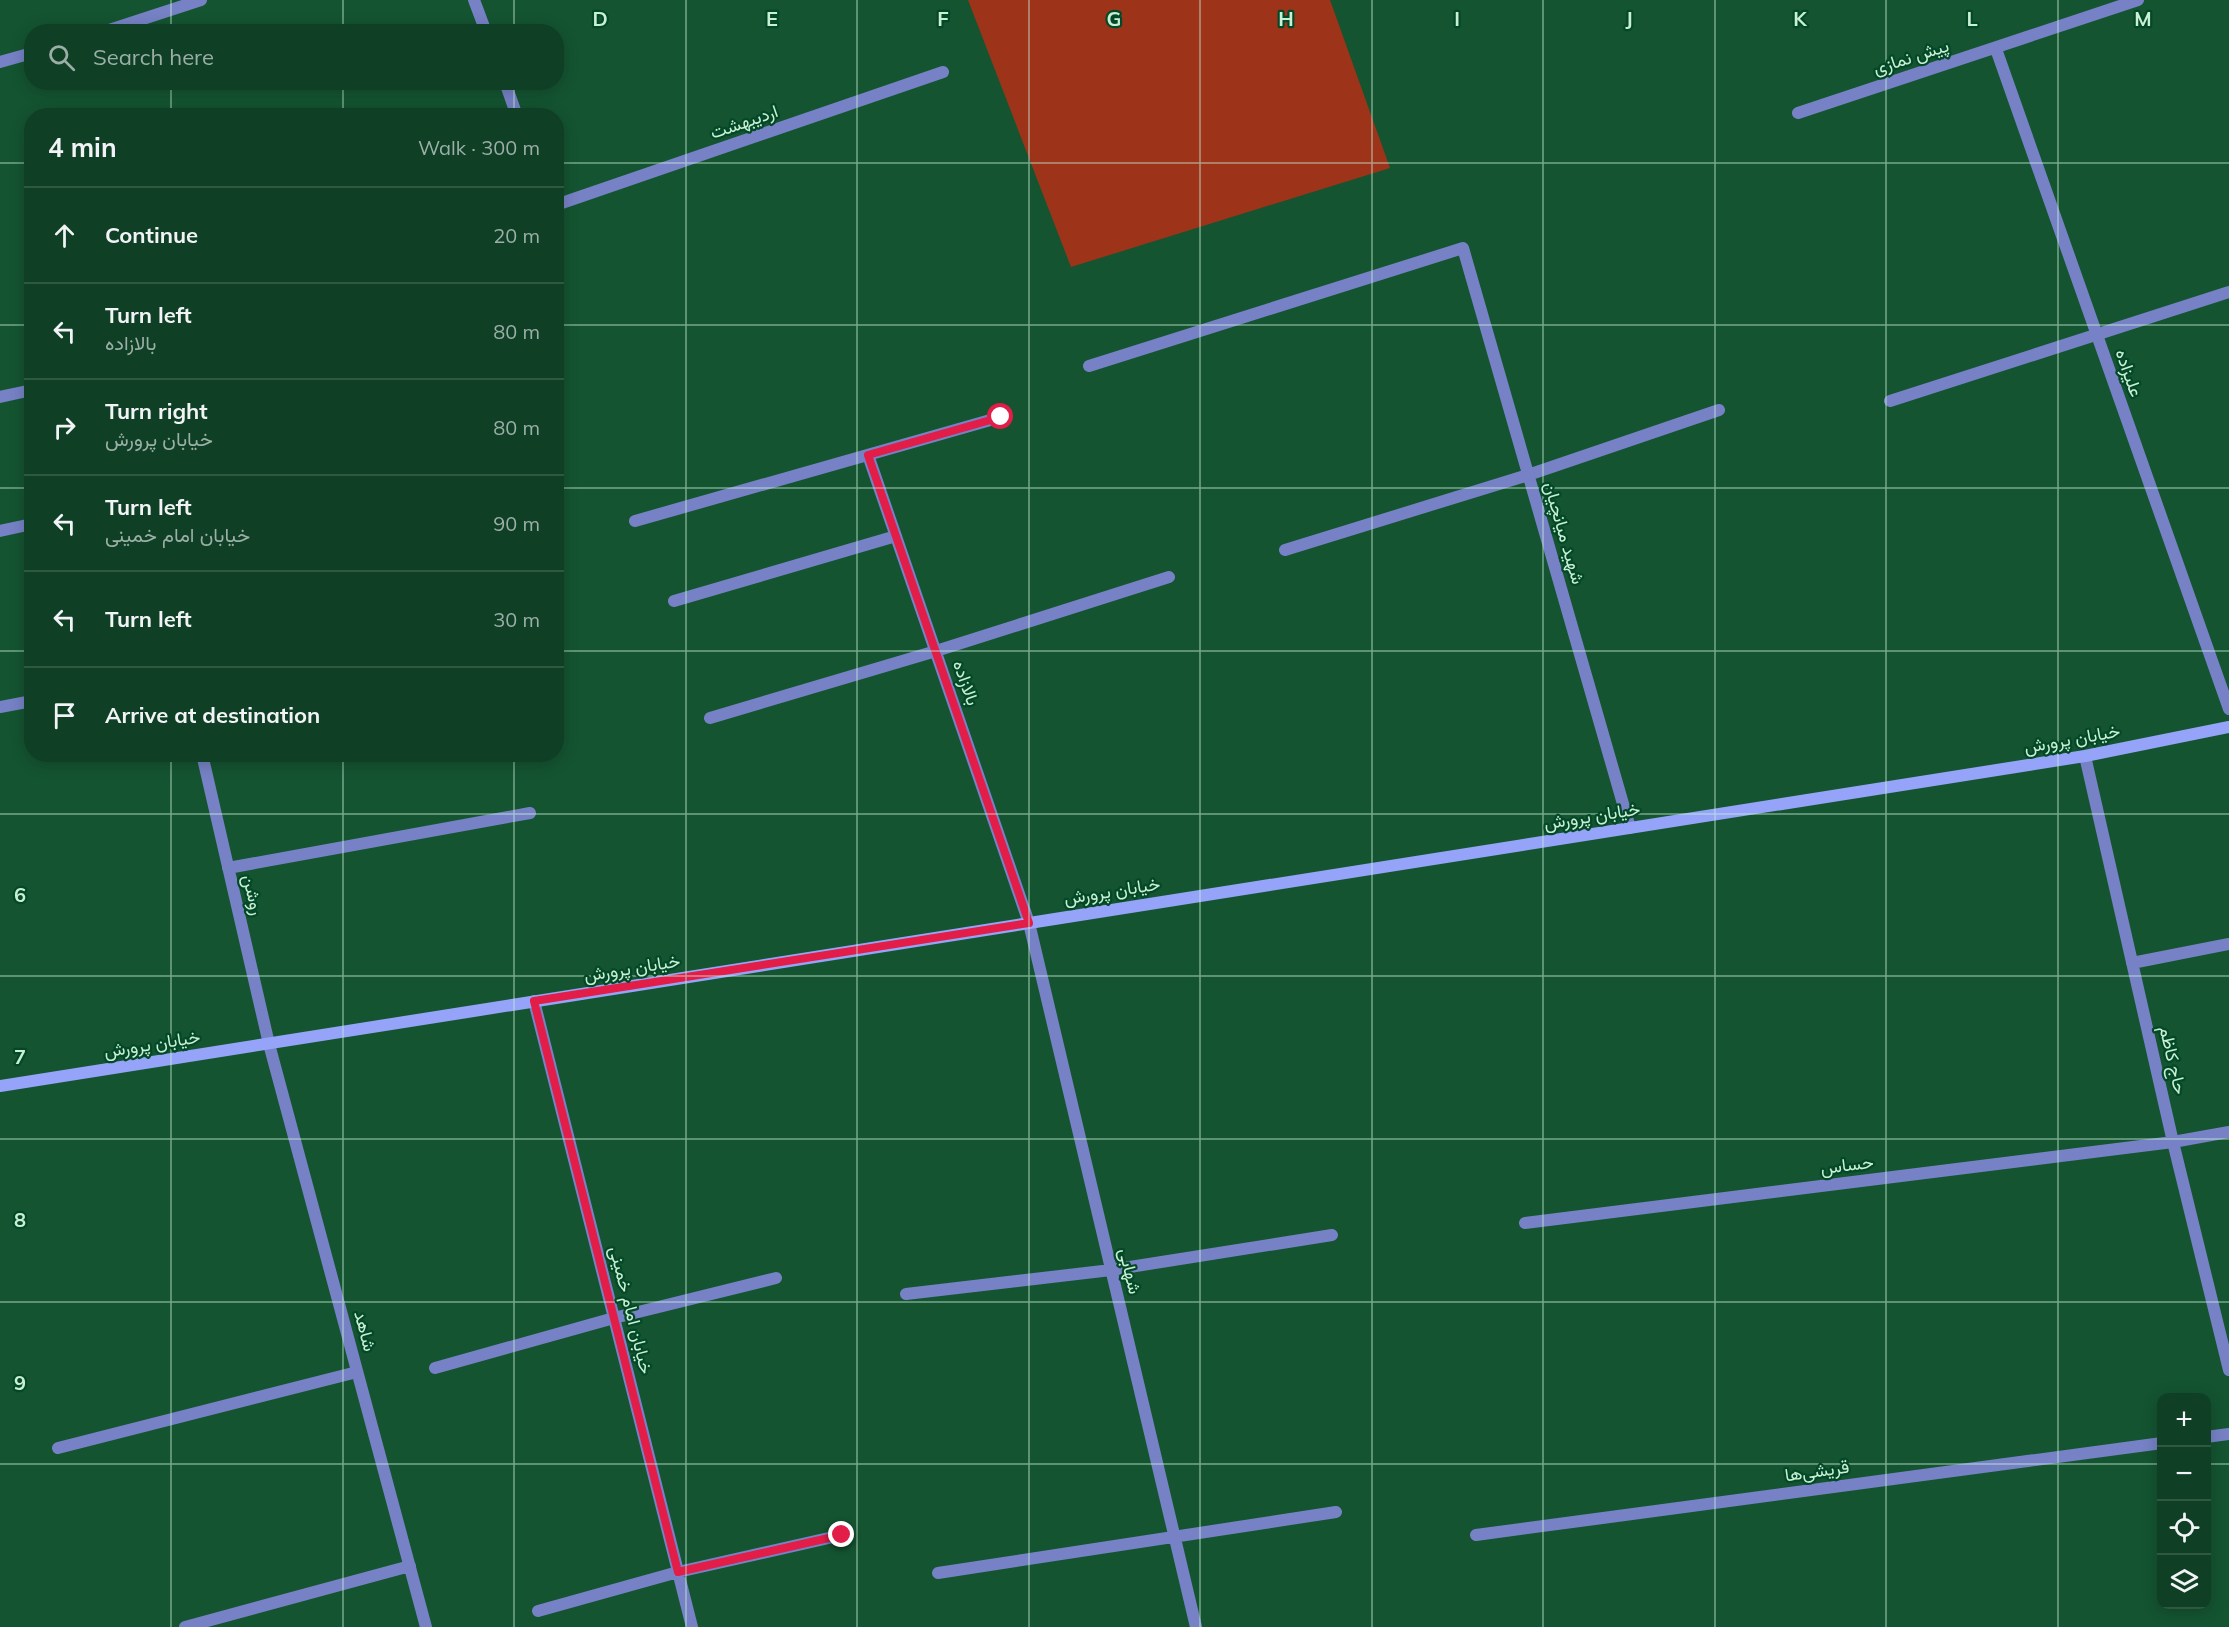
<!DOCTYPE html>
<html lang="en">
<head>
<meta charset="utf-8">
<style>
	body { margin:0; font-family:Mulish,Vazirmatn,sans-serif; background:#18462d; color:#f1f3f6 }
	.controls { position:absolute; right:18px; bottom:18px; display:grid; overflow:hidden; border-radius:12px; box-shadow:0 3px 15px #0003 }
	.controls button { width:54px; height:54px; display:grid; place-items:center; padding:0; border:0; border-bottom:2px solid #2f5842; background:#0f3f25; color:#f1f3f6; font:30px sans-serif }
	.stop { position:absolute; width:18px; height:18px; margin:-14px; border:4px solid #e11d48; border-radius:50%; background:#fff }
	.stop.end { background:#e11d48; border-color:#fff; box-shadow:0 2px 6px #0008 }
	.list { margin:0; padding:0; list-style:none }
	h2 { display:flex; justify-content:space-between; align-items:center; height:78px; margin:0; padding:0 24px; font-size:26px }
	h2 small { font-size:20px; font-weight:400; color:#9bafa7 }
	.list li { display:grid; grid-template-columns:39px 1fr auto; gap:18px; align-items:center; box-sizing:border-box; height:96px; padding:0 24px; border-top:2px solid #2f5842 }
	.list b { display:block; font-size:22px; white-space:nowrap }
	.list p { margin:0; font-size:20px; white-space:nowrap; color:#9bafa7 }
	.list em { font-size:20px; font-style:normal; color:#9bafa7 }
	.icon { flex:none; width:33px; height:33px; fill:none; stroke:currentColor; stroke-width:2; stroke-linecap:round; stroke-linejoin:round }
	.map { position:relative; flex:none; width:2229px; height:1627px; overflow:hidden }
	.search { position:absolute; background:#0f3f25; box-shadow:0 3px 15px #0003; left:24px; top:24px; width:540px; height:66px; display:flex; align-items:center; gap:15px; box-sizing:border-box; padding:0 21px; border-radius:24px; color:#9bafa7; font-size:22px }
	.panel { position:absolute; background:#0f3f25; box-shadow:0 3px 15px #0003; left:24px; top:108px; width:540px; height:654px; border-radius:24px }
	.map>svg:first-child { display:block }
</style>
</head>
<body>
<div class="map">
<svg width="2229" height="1627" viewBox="0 0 2229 1627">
	<rect width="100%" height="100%" fill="#145431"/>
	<path fill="#9d341a" d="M 968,0 L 1330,0 L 1390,168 L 1071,267 Z"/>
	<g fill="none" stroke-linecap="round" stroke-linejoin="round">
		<path stroke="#7682c5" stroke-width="12" d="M 1890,401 L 2229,292
			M 0,531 L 32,524"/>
		<path stroke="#7682c5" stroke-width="12" d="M 474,0 L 486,32
			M 103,32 L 201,0
			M 1996,49 L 2229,709
			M 0,62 L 32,53
			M 505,82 L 517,116
			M 1798,113 L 2138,0
			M 556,205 L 943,72
			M 1089,366 L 1463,248 L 1630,828
			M 0,397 L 32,390
			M 868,455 L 1029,923 L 1196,1627
			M 635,521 L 1001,417
			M 1285,550 L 1528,475 L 1719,410
			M 674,601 L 896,536
			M 0,707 L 32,701
			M 710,718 L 936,651 L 1169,577
			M 202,754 L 269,1044 L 426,1627
			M 2085,756 L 2173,1142 L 2229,1370
			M 228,868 L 530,813
			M 2132,963 L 2229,944
			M 534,1001 L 692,1627
			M 1525,1223 L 2173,1142 L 2229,1132
			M 906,1294 L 1111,1270 L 1332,1235
			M 435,1368 L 614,1318 L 776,1278
			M 2206,1437 L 2229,1434
			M 58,1448 L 357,1372
			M 1476,1535 L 2162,1443
			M 938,1573 L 1336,1512
			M 538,1611 L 678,1572 L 842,1535
			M 185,1627 L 410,1566"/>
		<path stroke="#95a4f9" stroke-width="12" d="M 0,1086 L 2085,756 L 2229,727"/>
	</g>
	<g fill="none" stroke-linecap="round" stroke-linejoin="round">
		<path stroke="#e11d48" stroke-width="8" d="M 842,1535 L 678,1572 L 534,1001 L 1029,923 L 868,455 L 1001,417"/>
	</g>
	<path fill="none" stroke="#c9efd5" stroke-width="1.5" stroke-opacity="0.55" d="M 171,0 L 171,32M 343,0 L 343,32M 514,0 L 514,32M 686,0 L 686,1627M 857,0 L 857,1627M 1029,0 L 1029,1627M 1200,0 L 1200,1627M 1372,0 L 1372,1627M 1543,0 L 1543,1627M 1715,0 L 1715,1627M 1886,0 L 1886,1627M 2058,0 L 2058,1627M 171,82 L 171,116M 343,82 L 343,116M 514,82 L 514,116M 0,163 L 32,163M 556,163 L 2229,163M 0,325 L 32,325M 556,325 L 2229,325M 0,488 L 32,488M 556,488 L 2229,488M 0,651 L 32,651M 556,651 L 2229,651M 171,754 L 171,1627M 343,754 L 343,1627M 514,754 L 514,1627M 0,814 L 2229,814M 0,976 L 2229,976M 0,1139 L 2229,1139M 0,1302 L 2229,1302M 0,1464 L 2162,1464M 2206,1464 L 2229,1464"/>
	<g text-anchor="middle" stroke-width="4.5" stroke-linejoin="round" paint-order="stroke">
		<g font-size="18" fill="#c9efd5" stroke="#034927">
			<text transform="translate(1911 57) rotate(-18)" y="6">پیش نمازی</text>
			<text transform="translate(744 122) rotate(-19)" y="6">اردیبهشت</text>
			<text transform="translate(2129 373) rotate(71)" y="6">علیزاده</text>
			<text transform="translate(1564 533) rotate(74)" y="6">شهید میانچیان</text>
			<text transform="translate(966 683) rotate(71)" y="6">بالازاده</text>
			<text transform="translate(2072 739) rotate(-10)" y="6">خیابان پرورش</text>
			<text transform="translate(1592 816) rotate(-9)" y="6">خیابان پرورش</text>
			<text transform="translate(1112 891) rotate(-9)" y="6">خیابان پرورش</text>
			<text transform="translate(253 895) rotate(77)" y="6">روشن</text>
			<text transform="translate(632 968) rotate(-9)" y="6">خیابان پرورش</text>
			<text transform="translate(152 1044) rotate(-9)" y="6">خیابان پرورش</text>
			<text transform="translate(2173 1060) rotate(77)" y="6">حاج کاظم</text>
			<text transform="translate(1847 1165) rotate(-7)" y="6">حساس</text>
			<text transform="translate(1130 1271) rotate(77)" y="6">شهابی</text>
			<text transform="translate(631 1310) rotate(76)" y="6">خیابان امام خمینی</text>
			<text transform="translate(365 1331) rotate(75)" y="6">شاهد</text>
			<text transform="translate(1817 1471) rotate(-8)" y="6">قریشی‌ها</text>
		</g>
	</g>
	<g font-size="20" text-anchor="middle" font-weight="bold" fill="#c9efd5" stroke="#034927" stroke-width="4.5" stroke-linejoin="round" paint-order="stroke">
		<text x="600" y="26">D</text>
		<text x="772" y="26">E</text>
		<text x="943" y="26">F</text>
		<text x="1114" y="26">G</text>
		<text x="1286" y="26">H</text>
		<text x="1457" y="26">I</text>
		<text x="1629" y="26">J</text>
		<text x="1800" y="26">K</text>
		<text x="1972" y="26">L</text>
		<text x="2143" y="26">M</text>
		<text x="20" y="902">6</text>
		<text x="20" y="1064">7</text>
		<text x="20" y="1227">8</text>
		<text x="20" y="1390">9</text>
	</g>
</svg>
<div class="controls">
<button>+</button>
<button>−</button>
<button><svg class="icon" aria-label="locate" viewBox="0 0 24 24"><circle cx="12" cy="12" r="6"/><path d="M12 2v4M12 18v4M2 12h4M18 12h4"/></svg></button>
<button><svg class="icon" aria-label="layers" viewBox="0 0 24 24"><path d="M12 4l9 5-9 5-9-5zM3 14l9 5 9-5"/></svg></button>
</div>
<div class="stop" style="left:1001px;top:417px"></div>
<div class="stop end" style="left:842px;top:1535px"></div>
<div class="search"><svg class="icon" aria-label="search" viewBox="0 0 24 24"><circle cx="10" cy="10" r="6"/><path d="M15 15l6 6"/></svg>Search here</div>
<section class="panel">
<h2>4 min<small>Walk · 300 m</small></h2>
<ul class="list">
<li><svg class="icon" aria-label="ahead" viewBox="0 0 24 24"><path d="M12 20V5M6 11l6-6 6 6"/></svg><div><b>Continue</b></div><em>20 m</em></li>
<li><svg class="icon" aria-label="left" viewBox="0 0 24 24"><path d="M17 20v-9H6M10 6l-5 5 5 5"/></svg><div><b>Turn left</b><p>بالازاده</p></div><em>80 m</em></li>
<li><svg class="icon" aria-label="right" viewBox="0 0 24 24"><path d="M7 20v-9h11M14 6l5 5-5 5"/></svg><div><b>Turn right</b><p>خیابان پرورش</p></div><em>80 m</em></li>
<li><svg class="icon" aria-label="left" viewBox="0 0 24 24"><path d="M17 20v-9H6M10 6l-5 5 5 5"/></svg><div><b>Turn left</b><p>خیابان امام خمینی</p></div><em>90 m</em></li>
<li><svg class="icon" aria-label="left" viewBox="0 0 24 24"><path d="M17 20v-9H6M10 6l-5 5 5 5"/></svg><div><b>Turn left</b></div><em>30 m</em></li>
<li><svg class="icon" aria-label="arrive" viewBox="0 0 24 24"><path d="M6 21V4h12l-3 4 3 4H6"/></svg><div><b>Arrive at destination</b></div></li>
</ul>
</section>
</div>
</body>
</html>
